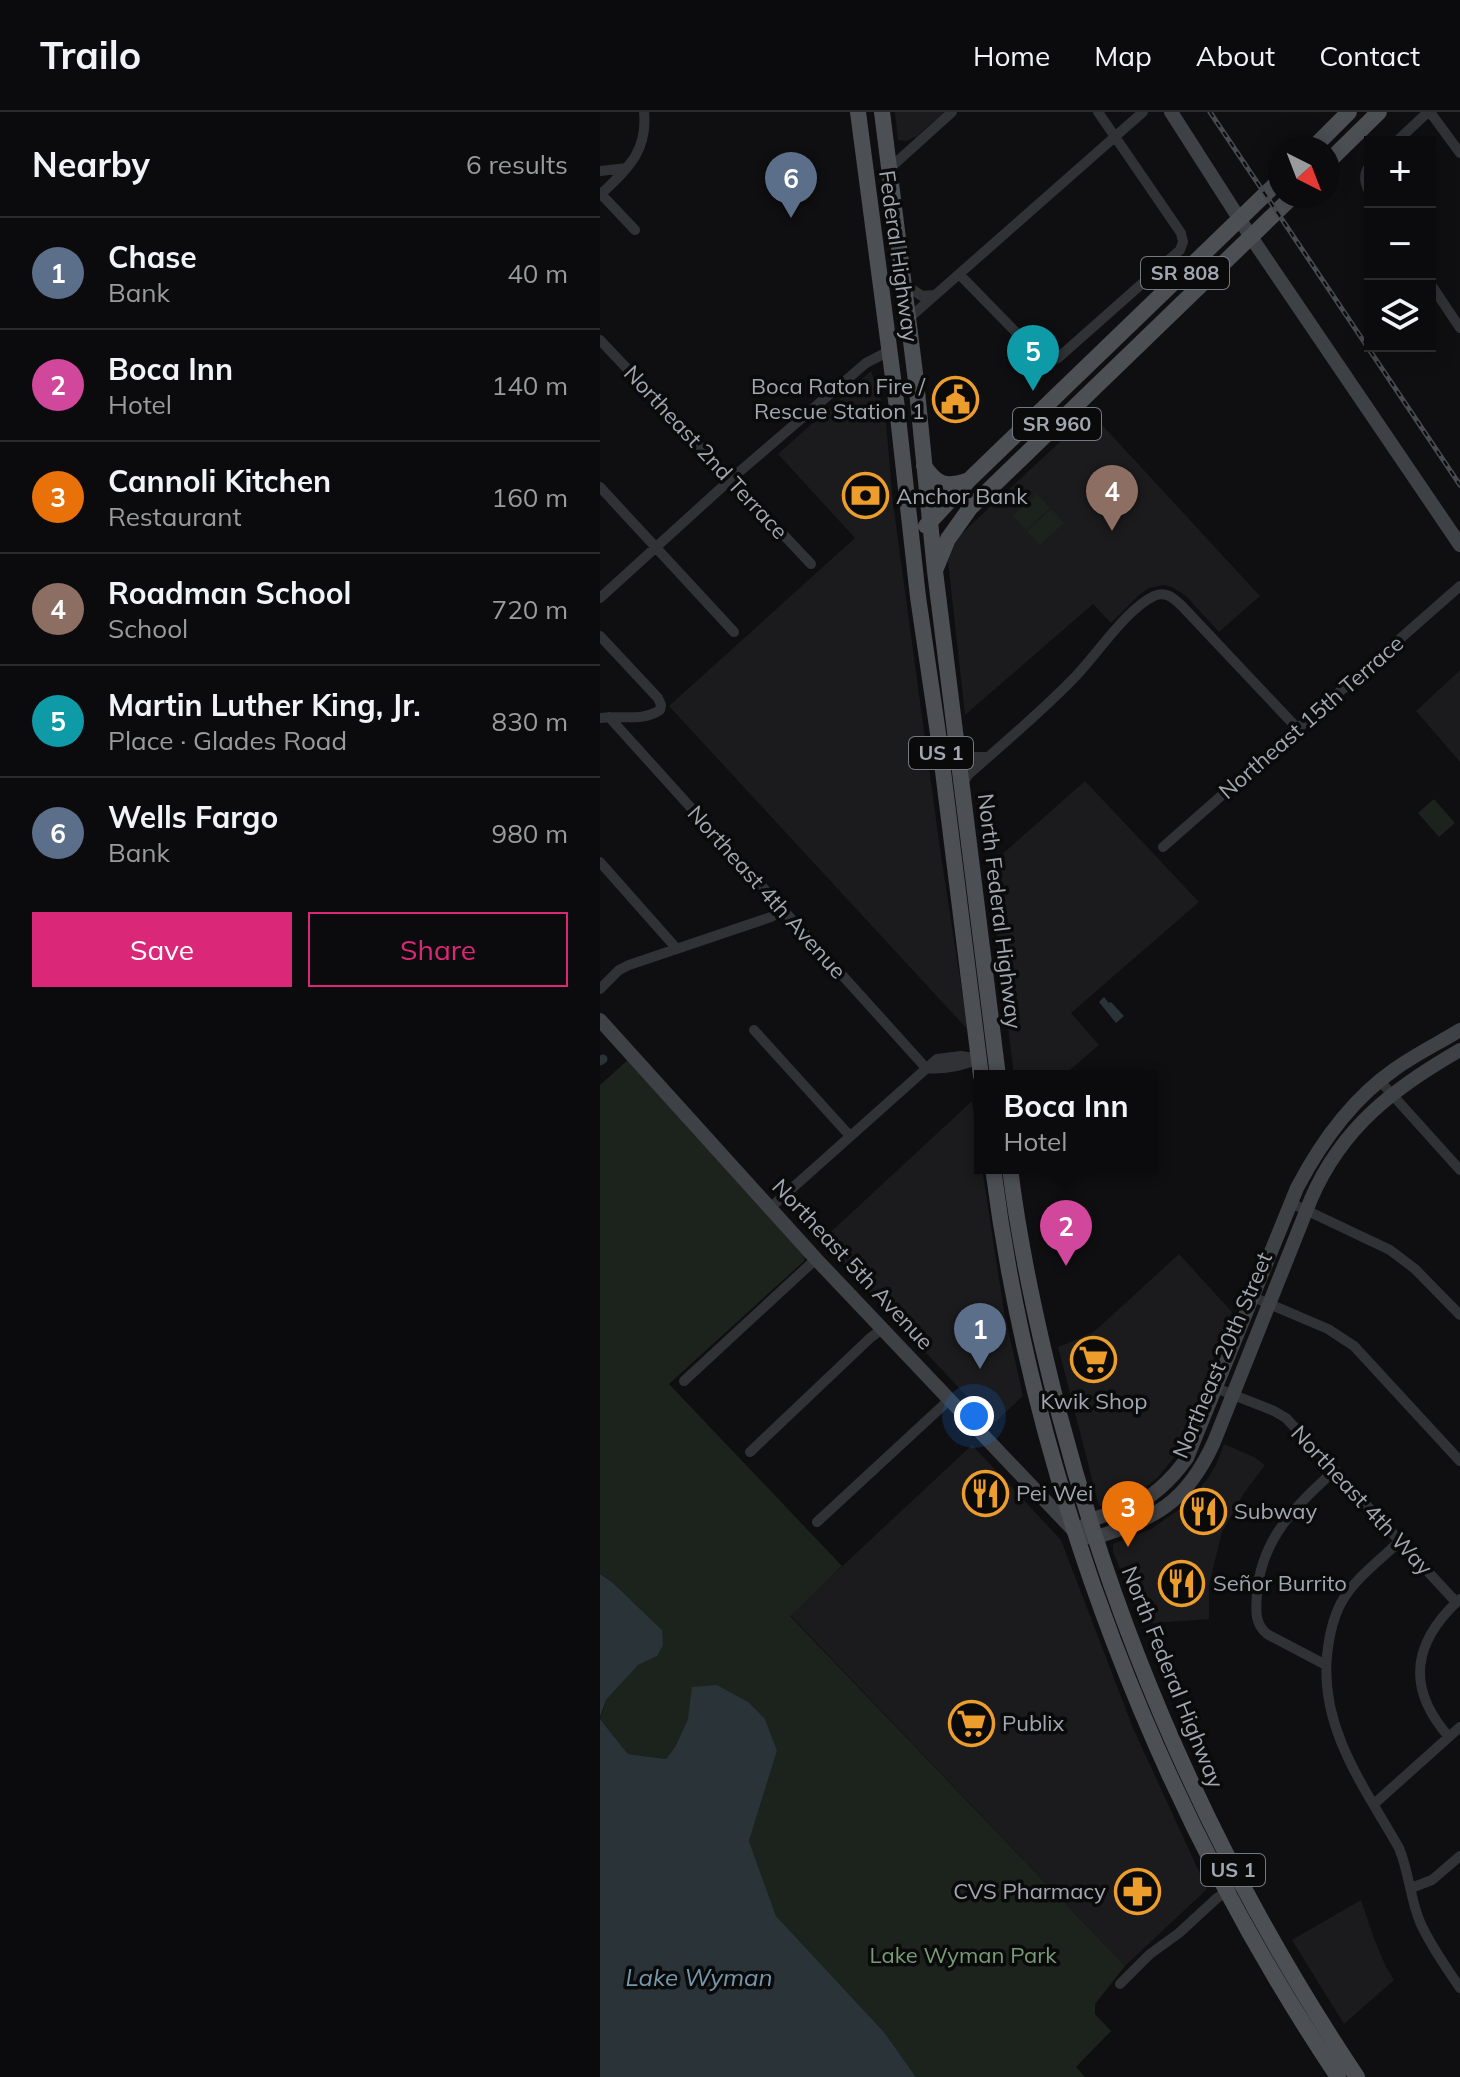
<!DOCTYPE html>
<html lang="en">
<head>
<meta charset="utf-8">
<style>
	body { margin:0; font-family:Mulish,sans-serif; background:#19191b; color:#f1f3f6 }
	.controls { position:absolute; right:24px; top:24px; display:grid; overflow:hidden; border-radius:0px; box-shadow:0 4px 20px #0003 }
	.controls button { width:72px; height:72px; display:grid; place-items:center; padding:0; border:0; border-bottom:2px solid #2b2b2e; background:#0b0b0d; color:#f1f3f6; font:40px sans-serif }
	.compass { position:absolute; left:668px; top:24px; width:72px; height:72px; border-radius:50%; background:#0b0b0d; box-shadow:0 4px 20px #0003; rotate:138deg }
	.you { position:absolute; left:374px; top:1304px; width:28px; height:28px; margin:-20px; border:6px solid #fff; border-radius:50%; background:#1a73e8; box-shadow:0 0 0 12px #1a73e833 }
	.badge { display:grid; place-items:center; width:52px; height:52px; border-radius:50%; background:#db2777; color:#fff; font-size:26px; font-weight:700 }
	.pin { position:absolute; translate:-50% -66px; filter:drop-shadow(0 2px 4px #0008) }
	.pin::after { content:''; position:absolute; top:42px; width:28px; height:24px; background:inherit; clip-path:polygon(0 0,100% 0,50% 100%) }
	.popup { position:absolute; left:374px; top:958px; width:184px; height:104px; box-sizing:border-box; display:grid; place-content:center; border-radius:0px; background:#0b0b0d; filter:drop-shadow(0 2px 6px #0005); font-size:26px; white-space:nowrap; color:#9a9b9d }
	.popup b { font-size:30px; color:#f1f3f6 }
	.popup::after { content:''; position:absolute; left:50%; top:100%; margin-left:-16px; border:16px solid transparent; border-top-color:#0b0b0d }
	.list { margin:0; padding:0; list-style:none }
	h2 { display:flex; justify-content:space-between; align-items:center; height:104px; margin:0; padding:0 32px; font-size:34px }
	h2 small { font-size:26px; font-weight:400; color:#9a9b9d }
	.list li { display:grid; grid-template-columns:52px 1fr auto; gap:24px; align-items:center; box-sizing:border-box; height:112px; padding:0 32px; border-top:2px solid #2b2b2e }
	.list b { display:block; font-size:30px; white-space:nowrap }
	.list p { margin:0; font-size:26px; white-space:nowrap; color:#9a9b9d }
	.list em { font-size:26px; font-style:normal; color:#9a9b9d }
	.actions { display:flex; gap:16px; padding:24px 32px }
	.actions a { flex:1; padding:18px 0; border:2px solid #db2777; border-radius:0px; text-align:center; font-size:28px; color:#db2777 }
	.actions .main { background:#db2777; color:#fff }
	.icon { flex:none; width:44px; height:44px; fill:none; stroke:currentColor; stroke-width:2; stroke-linecap:round; stroke-linejoin:round }
	.map { position:relative; flex:none; width:860px; height:1965px; overflow:hidden }
	header { display:flex; align-items:center; gap:48px; box-sizing:border-box; height:112px; padding:0 40px; background:#0b0b0d; border-bottom:2px solid #2b2b2e }
	header strong { font-size:38px }
	nav { display:flex; gap:44px; margin-inline-start:auto; font-size:28px }
	main { display:flex }
	aside { flex:1; background:#0b0b0d }
	.map>svg:first-child { display:block }
</style>
</head>
<body>
<header>
<strong>Trailo</strong>
<nav><a>Home</a><a>Map</a><a>About</a><a>Contact</a></nav>
</header>
<main>
<aside>
<h2>Nearby<small>6 results</small></h2>
<ul class="list">
<li><span class="badge" style="background:#5c6f8a">1</span><div><b>Chase</b><p>Bank</p></div><em>40 m</em></li>
<li><span class="badge" style="background:#d1479c">2</span><div><b>Boca Inn</b><p>Hotel</p></div><em>140 m</em></li>
<li><span class="badge" style="background:#e8710a">3</span><div><b>Cannoli Kitchen</b><p>Restaurant</p></div><em>160 m</em></li>
<li><span class="badge" style="background:#8d6e63">4</span><div><b>Roadman School</b><p>School</p></div><em>720 m</em></li>
<li><span class="badge" style="background:#0f9aa8">5</span><div><b>Martin Luther King, Jr.</b><p>Place · Glades Road</p></div><em>830 m</em></li>
<li><span class="badge" style="background:#5c6f8a">6</span><div><b>Wells Fargo</b><p>Bank</p></div><em>980 m</em></li>
</ul>
<div class="actions"><a class="main">Save</a><a>Share</a></div>
</aside>
<div class="map">
<svg width="860" height="1965" viewBox="0 0 860 1965">
	<rect width="100%" height="100%" fill="#0f0f11"/>
	<path fill="#1b1b1d" d="M 295,0 L 344,0 L 317,24 L 306,29 L 298,28 Z
		M 271,259 L 285,299 L 293,391 L 341,744 L 368,918 L 69,594 L 255,426 L 178,342 Z
		M 491,301 L 660,484 L 619,520 L 586,484 L 572,475 L 564,473 L 549,476 L 540,482 L 511,511 L 493,492 L 365,603 L 348,449 L 353,436 L 360,423 Z
		M 860,558 L 860,650 L 816,599 Z
		M 485,669 L 599,790 L 471,901 L 499,933 L 463,964 L 414,964 L 389,754 Z
		M 372,989 L 380,1044 L 380,1056 L 382,1056 L 404,1199 L 423,1284 L 393,1312 L 221,1129 Z
		M 579,1142 L 632,1200 L 583,1333 L 577,1342 L 557,1366 L 541,1379 L 531,1385 L 499,1394 L 458,1235 L 490,1222 L 497,1217 Z
		M 624,1332 L 654,1345 L 665,1353 L 644,1381 L 622,1420 L 609,1473 L 609,1507 L 543,1512 L 513,1440 L 513,1432 L 551,1417 L 584,1394 L 608,1366 L 616,1353 Z
		M 372,1333 L 461,1428 L 533,1616 L 607,1777 L 525,1854 L 190,1503 Z
		M 761,1788 L 775,1829 L 786,1855 L 794,1868 L 744,1912 L 692,1828 Z"/>
	<path fill="#1c231c" d="M 437,382 L 450,396 L 426,418 L 413,404 Z
		M 451,397 L 464,411 L 440,433 L 427,419 Z
		M 834,687 L 855,711 L 839,725 L 818,701 Z
		M 29,947 L 205,1144 L 204,1149 L 69,1272 L 242,1454 L 190,1504 L 525,1854 L 495,1892 L 495,1902 L 511,1919 L 476,1955 L 485,1965 L 316,1965 L 284,1920 L 176,1804 L 149,1729 L 177,1639 L 88,1607 L 75,1635 L 66,1647 L 28,1642 L 0,1607 L 6,1588 L 38,1552 L 57,1544 L 62,1518 L 12,1470 L 0,1462 L 0,973 Z"/>
	<path fill="#293338" d="M 504,885 L 509,891 L 511,890 L 524,904 L 516,911 L 499,890 Z
		M 0,1462 L 12,1470 L 62,1518 L 63,1533 L 57,1544 L 38,1553 L 6,1588 L 0,1605 Z
		M 117,1573 L 148,1590 L 165,1607 L 177,1639 L 149,1729 L 176,1804 L 284,1920 L 316,1965 L 0,1965 L 0,1607 L 28,1642 L 66,1647 L 75,1635 L 88,1607 L 92,1575 Z"/>
	<g fill="none" stroke-linecap="round" stroke-linejoin="round">
		<path stroke="#293338" stroke-width="9" d="M 0,949 L 3,947"/>
		<path stroke="#303235" stroke-width="10" d="M 830,0 L 860,41
			M 796,30 L 828,0
			M 770,54 C 762,62 765,72 770,81
			M 290,56 L 352,0
			M 0,59 L 27,56
			M 1,82 L 35,118
			M 0,83 C 27,57 48,40 44,0
			M 360,163 L 443,248 L 449,250 L 458,246 L 580,138 L 583,130 L 581,121 L 498,0
			M 830,171 L 860,216
			M 304,172 L 322,184 L 334,183
			M 308,207 L 543,0
			M 0,228 L 211,452
			M 0,375 L 134,520
			M 0,486 L 131,367 L 266,251 L 289,239
			M 0,524 L 58,586 L 61,593 L 60,598 C 42,610 21,603 0,606
			M 9,605 L 326,956
			M 358,634 L 371,645 L 388,645
			M 362,672 L 369,662 C 404,631 441,600 473,567 C 496,544 526,497 554,484 C 566,479 573,486 581,493 L 697,616
			M 563,735 L 860,474
			M 0,750 L 77,837
			M 0,877 L 19,858 L 29,853 L 171,805 L 183,798
			M 154,918 L 250,1024
			M 326,956 C 345,958 360,955 378,947
			M 780,969 L 860,1058
			M 691,1091 L 790,1138 L 815,1157 L 860,1203
			M 170,1096 L 337,947 L 361,944 L 379,947
			M 653,1185 L 728,1217 L 754,1234 L 860,1349
			M 84,1269 L 216,1147
			M 616,1276 L 674,1299 L 686,1306 L 856,1490
			M 150,1340 L 270,1226 L 282,1217
			M 217,1410 L 349,1288
			M 800,1429 C 781,1447 758,1464 744,1486 C 733,1503 729,1524 727,1544 C 720,1617 765,1676 799,1736 C 809,1760 810,1786 820,1810 C 830,1833 846,1855 860,1876
			M 726,1553 L 667,1522 C 654,1511 656,1497 657,1481 C 662,1425 696,1394 735,1358
			M 849,1625 C 805,1575 813,1530 860,1487
			M 774,1692 L 860,1615
			M 811,1776 L 832,1768 L 860,1744
			M 520,1872 L 550,1842 L 579,1821 L 617,1786 L 631,1777"/>
		<path stroke="#3e4145" stroke-width="14" d="M 571,0 L 651,125 L 860,433
			M 0,908 L 216,1147 L 476,1421
			M 483,1415 C 494,1403 515,1402 530,1395 C 554,1385 572,1367 587,1346 L 697,1076 C 721,1030 752,987 795,957 C 816,942 839,931 860,918
			M 488,1425 L 494,1426 C 555,1406 586,1392 614,1330 L 711,1087 C 742,1015 794,976 860,938"/>
		<path stroke="#4c4f54" stroke-width="16" d="M 258,0 L 297,296 L 318,485 L 340,635 L 381,964
			M 282,0 L 316,269 L 335,459 L 398,964
			M 713,36 L 749,0
			M 728,50 L 779,0
			M 324,354 C 338,374 346,376 369,368
			M 326,414 L 369,368 L 680,68
			M 336,456 L 348,427 L 370,396 L 693,84
			M 393,1056 C 434,1375 559,1698 738,1965
			M 410,1056 C 420,1140 439,1223 460,1305 C 522,1541 622,1763 757,1965"/>
		<defs>
			<path id="rail" d="M 610,0 L 860,373"/>
		</defs>
		<use href="#rail" stroke="#474a4e" stroke-width="5"/>
		<use href="#rail" stroke="#0a0a0b" stroke-width="2" stroke-dasharray="6" stroke-linecap="butt"/>
	</g>
	<defs>
		<symbol id="civic-ring" viewBox="-11 -11 22 22"><circle r="9.5" fill="#0a0a0b" stroke="#ec9d2c" stroke-width="1.5"/><path d="M-.6-6.5H3V-4.5H.6V-3L4-1V1h2V6H-6V1h2V-1L-.6-3ZM-1.2 2.5V6h2.4V2.5Z" fill="#ec9d2c"/></symbol>
		<symbol id="bank-ring" viewBox="-11 -11 22 22"><circle r="9.5" fill="#0a0a0b" stroke="#ec9d2c" stroke-width="1.5"/><path d="M-6-4H6V4H-6ZM0-2.3a2.3 2.3 0 1 0 0 4.6a2.3 2.3 0 1 0 0-4.6Z" fill="#ec9d2c"/></symbol>
		<symbol id="supermarket-ring" viewBox="-11 -11 22 22"><circle r="9.5" fill="#0a0a0b" stroke="#ec9d2c" stroke-width="1.5"/><path d="M-6-5.5h2.5l.6 2H6L4.5 2H-2.5L-4.4-4H-6ZM-1.5 3.2a1.3 1.3 0 1 0 .1 0ZM3 3.2a1.3 1.3 0 1 0 .1 0Z" fill="#ec9d2c"/></symbol>
		<symbol id="restaurant-ring" viewBox="-11 -11 22 22"><circle r="9.5" fill="#0a0a0b" stroke="#ec9d2c" stroke-width="1.5"/><path d="M-5-6h1v4h1v-4h1v4h1v-4h1v5L-1.5 .5V6h-2V.5L-5-1ZM5-6V6H3V1.5H1.5Q1.5-4 5-6Z" fill="#ec9d2c"/></symbol>
		<symbol id="pharmacy-ring" viewBox="-11 -11 22 22"><circle r="9.5" fill="#0a0a0b" stroke="#ec9d2c" stroke-width="1.5"/><path d="M-2-6h4v4h4v4h-4v4h-4v-4h-4v-4h4Z" fill="#ec9d2c"/></symbol>
	</defs>
	<g fill-rule="evenodd">
		<use href="#civic-ring" x="330" y="262" width="51" height="51"/>
		<use href="#bank-ring" x="240" y="358" width="51" height="51"/>
		<use href="#supermarket-ring" x="468" y="1222" width="51" height="51"/>
		<use href="#restaurant-ring" x="360" y="1356" width="51" height="51"/>
		<use href="#restaurant-ring" x="578" y="1374" width="51" height="51"/>
		<use href="#restaurant-ring" x="556" y="1446" width="51" height="51"/>
		<use href="#supermarket-ring" x="346" y="1586" width="51" height="51"/>
		<use href="#pharmacy-ring" x="512" y="1754" width="51" height="51"/>
	</g>
	<g text-anchor="middle" stroke-width="7" stroke-linejoin="round" paint-order="stroke">
		<g fill="#0a0a0b" stroke="#74787f" stroke-width="2">
			<rect x="541" y="145" width="88" height="32" rx="6"/>
			<rect x="413" y="296" width="88" height="32" rx="6"/>
			<rect x="309" y="625" width="64" height="32" rx="6"/>
			<rect x="601" y="1742" width="64" height="32" rx="6"/>
		</g>
		<g font-size="20" font-weight="bold" fill="#a1a7b1">
			<text x="585" y="168">SR 808</text>
			<text x="457" y="319">SR 960</text>
			<text x="341" y="648">US 1</text>
			<text x="633" y="1765">US 1</text>
		</g>
		<g font-size="22" fill="#a1a7b1" stroke="#0a0a0b">
			<text transform="translate(299 144) rotate(82)" y="8">Federal Highway</text>
			<text transform="translate(106 340) rotate(47)" y="8">Northeast 2nd Terrace</text>
			<text transform="translate(711 605) rotate(-41)" y="8">Northeast 15th Terrace</text>
			<text transform="translate(167 780) rotate(48)" y="8">Northeast 4th Avenue</text>
			<text transform="translate(400 799) rotate(83)" y="8">North Federal Highway</text>
			<text transform="translate(253 1152) rotate(47)" y="8">Northeast 5th Avenue</text>
			<text transform="translate(622 1243) rotate(-67)" y="8">Northeast 20th Street</text>
			<text transform="translate(762 1388) rotate(47)" y="8">Northeast 4th Way</text>
			<text transform="translate(573 1565) rotate(68)" y="8">North Federal Highway</text>
		</g>
		<g font-size="22" fill="#a1a7b1" stroke="#0a0a0b" text-anchor="start">
			<text x="325" y="282" text-anchor="end">Boca Raton Fire /<tspan x="325" dy="25">Rescue Station 1</tspan></text>
			<text x="296" y="392">Anchor Bank</text>
			<text x="494" y="1297" text-anchor="middle">Kwik Shop</text>
			<text x="416" y="1389">Pei Wei</text>
			<text x="634" y="1407">Subway</text>
			<text x="613" y="1479">Señor Burrito</text>
			<text x="402" y="1619">Publix</text>
			<text x="506" y="1787" text-anchor="end">CVS Pharmacy</text>
		</g>
		<g font-size="22" fill="#789c78" stroke="#0a0a0b">
			<text x="363" y="1851">Lake Wyman Park</text>
		</g>
		<g font-size="24" font-style="italic" fill="#7798ac" stroke="#0a0a0b">
			<text x="99" y="1874">Lake Wyman</text>
		</g>
	</g>
</svg>
<div class="controls">
<button>+</button>
<button>−</button>
<button><svg class="icon" aria-label="layers" viewBox="0 0 24 24"><path d="M12 4l9 5-9 5-9-5zM3 14l9 5 9-5"/></svg></button>
</div>
<svg class="compass" viewBox="-18 -18 36 36"><path d="M0-13l5 13h-10z" fill="#e53935"/><path d="M0 13l5-13h-10z" fill="#9a9b9d"/></svg>
<div class="you"></div>
<div class="pin badge" style="left:380px;top:1257px;background:#5c6f8a">1</div>
<div class="pin badge" style="left:466px;top:1154px;background:#d1479c">2</div>
<div class="popup"><b>Boca Inn</b>Hotel</div>
<div class="pin badge" style="left:528px;top:1435px;background:#e8710a">3</div>
<div class="pin badge" style="left:512px;top:419px;background:#8d6e63">4</div>
<div class="pin badge" style="left:433px;top:279px;background:#0f9aa8">5</div>
<div class="pin badge" style="left:191px;top:106px;background:#5c6f8a">6</div>
</div>
</main>
</body>
</html>
